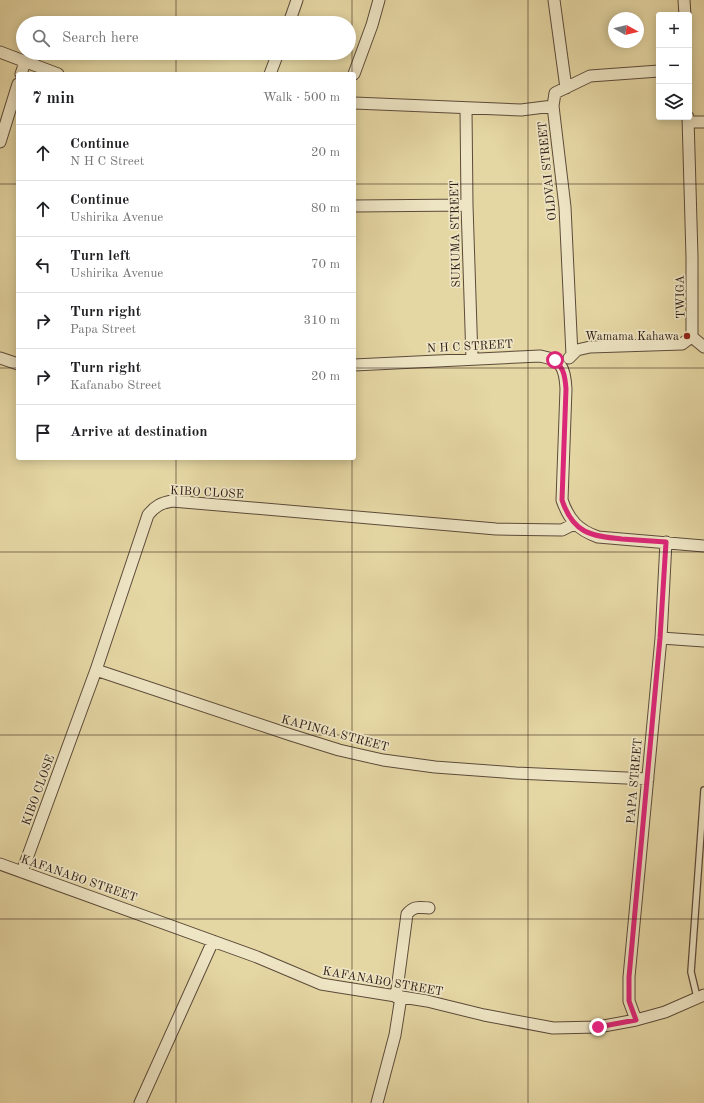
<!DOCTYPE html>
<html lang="en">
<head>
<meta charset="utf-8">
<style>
	body { margin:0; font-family:"Old Standard TT",serif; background:#f2f2f2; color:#202124 }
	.controls { position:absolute; right:12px; top:12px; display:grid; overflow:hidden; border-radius:4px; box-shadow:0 2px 10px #0003 }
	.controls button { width:36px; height:36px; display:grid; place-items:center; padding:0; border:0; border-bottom:1px solid #e0e0e0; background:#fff; color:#202124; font:20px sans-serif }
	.compass { position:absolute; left:608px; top:12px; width:36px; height:36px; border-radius:50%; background:#fff; box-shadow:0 2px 10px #0003; rotate:98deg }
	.stop { position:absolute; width:12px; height:12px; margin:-9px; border:3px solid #db2777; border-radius:50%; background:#fff }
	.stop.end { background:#db2777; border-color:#fff; box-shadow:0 1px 4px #0008 }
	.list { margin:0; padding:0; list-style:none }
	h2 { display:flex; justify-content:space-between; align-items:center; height:52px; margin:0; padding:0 16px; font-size:17px }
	h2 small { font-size:13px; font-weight:400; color:#757577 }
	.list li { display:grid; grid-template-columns:26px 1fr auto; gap:12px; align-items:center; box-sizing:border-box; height:56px; padding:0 16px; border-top:1px solid #e0e0e0 }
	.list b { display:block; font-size:15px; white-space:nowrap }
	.list p { margin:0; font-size:13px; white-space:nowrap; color:#757577 }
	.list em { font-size:13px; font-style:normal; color:#757577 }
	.icon { flex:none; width:22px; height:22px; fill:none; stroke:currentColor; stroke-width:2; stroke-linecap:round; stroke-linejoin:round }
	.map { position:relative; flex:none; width:704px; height:1103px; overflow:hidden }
	.search { position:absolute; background:#fff; box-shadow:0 2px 10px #0003; left:16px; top:16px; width:340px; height:44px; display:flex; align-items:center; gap:10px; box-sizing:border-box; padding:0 14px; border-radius:22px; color:#757577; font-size:15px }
	.panel { position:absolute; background:#fff; box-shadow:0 2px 10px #0003; left:16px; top:72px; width:340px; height:388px; border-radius:4px }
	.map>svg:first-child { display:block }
</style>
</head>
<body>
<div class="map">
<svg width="704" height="1103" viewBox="0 0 704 1103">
	<rect width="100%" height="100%" fill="#e5d7a4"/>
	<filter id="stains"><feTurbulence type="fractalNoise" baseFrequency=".005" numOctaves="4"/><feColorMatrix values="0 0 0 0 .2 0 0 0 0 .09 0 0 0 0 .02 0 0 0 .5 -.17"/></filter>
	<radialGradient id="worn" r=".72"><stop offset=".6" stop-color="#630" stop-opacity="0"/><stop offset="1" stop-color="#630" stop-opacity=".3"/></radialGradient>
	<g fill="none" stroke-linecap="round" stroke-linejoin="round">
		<defs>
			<path id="lane" d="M 697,997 L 691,972 L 704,790"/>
			<path id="street" d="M 554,0 L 566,88
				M 684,0 L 685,15
				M 289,23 L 297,0
				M 0,52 L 58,74
				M 21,74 L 25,62
				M 270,74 L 278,53
				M 354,74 L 372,25 L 379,0
				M 354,103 L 521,110 L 553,106
				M 466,109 L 467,205 L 472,359
				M 688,122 L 704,122
				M 0,142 L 18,84
				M 354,206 L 467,205
				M 690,338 L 692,337 L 704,347
				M 572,355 L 565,207 L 553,106 L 555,93 L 590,76 L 659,71
				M 0,358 L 18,364
				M 569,358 L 577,350 L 590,347 L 682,344 L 690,338 L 692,334 L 692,257 L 688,117
				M 354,365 L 540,356 C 562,360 565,368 566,389 L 562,500 C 569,520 578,530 598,537 L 704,546
				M 661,638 L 704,641
				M 96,670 L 291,735 L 339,750 L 383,760 L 435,767 L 516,773 L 648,779
				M 0,864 L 257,957 L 321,984 L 427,1001 L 484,1015 L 553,1028 L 598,1027 L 636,1020 L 665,1012 L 704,995
				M 22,872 L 96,670 L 148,515 C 155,506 161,503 172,501 L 496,529 L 562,530 L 574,524
				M 396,997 L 407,914 C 414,906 419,907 429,908
				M 636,1020 L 629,1001 L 629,977 L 661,638 L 666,542
				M 140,1103 L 213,941
				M 377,1103 L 395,1035 L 401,997"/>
		</defs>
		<use href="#lane" stroke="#5c4b3a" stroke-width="8"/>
		<use href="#street" stroke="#5c4b3a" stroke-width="13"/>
		<use href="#lane" stroke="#eee5c4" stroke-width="5.5"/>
		<use href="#street" stroke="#eee5c4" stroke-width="11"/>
	</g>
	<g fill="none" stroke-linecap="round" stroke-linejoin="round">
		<path stroke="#db2777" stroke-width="5" d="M 555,360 C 564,369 565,376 566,389 L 562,500 C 573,533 590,536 622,539 C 636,540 651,541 666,542 L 660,638 L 629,977 L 629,1001 L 636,1020 L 598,1027"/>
	</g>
	<path fill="none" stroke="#2e1c16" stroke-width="1" stroke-opacity="0.55" d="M 176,0 L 176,23M 352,0 L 352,74M 528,0 L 528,1103M 176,53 L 176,74M 0,184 L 18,184M 354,184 L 704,184M 0,368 L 18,368M 354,368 L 704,368M 176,458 L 176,1103M 352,458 L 352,1103M 0,552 L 704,552M 0,735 L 704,735M 0,919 L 704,919"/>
	<circle fill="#8f2418" stroke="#eee5c4" stroke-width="1.5" cx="687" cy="336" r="4"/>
	<g text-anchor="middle" stroke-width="3.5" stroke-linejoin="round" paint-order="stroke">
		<g font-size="12" fill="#2e1c16" stroke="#eee5c4">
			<text transform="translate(547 171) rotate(-96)" y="4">OLDVAI STREET</text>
			<text transform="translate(455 234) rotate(-91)" y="4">SUKUMA STREET</text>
			<text transform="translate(680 297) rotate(-91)" y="4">TWIGA</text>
			<text transform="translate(470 346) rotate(-3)" y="4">N H C STREET</text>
			<text transform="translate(207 492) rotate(3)" y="4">KIBO CLOSE</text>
			<text transform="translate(335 733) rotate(15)" y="4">KAPINGA STREET</text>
			<text transform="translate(634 781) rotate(-85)" y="4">PAPA STREET</text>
			<text transform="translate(38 790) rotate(-70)" y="4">KIBO CLOSE</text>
			<text transform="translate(79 878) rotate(19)" y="4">KAFANABO STREET</text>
			<text transform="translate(383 981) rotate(10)" y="4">KAFANABO STREET</text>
		</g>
		<g font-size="12" fill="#2e1c16" stroke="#eee5c4" text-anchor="end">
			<text x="679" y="340">Wamama Kahawa</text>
		</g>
	</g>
	<rect width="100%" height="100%" filter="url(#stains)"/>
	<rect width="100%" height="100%" fill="url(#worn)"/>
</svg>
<div class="controls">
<button>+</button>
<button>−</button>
<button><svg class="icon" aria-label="layers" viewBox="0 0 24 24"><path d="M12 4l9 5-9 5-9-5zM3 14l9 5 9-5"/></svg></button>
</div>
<svg class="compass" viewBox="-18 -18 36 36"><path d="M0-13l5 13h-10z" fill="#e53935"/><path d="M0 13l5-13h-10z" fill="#757577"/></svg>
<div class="stop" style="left:555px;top:360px"></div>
<div class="stop end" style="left:598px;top:1027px"></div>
<div class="search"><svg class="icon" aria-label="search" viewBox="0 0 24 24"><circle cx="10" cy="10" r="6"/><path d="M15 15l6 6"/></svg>Search here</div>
<section class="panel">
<h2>7 min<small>Walk · 500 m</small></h2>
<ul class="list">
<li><svg class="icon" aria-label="ahead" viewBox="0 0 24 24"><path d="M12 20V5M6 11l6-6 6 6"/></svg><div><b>Continue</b><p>N H C Street</p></div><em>20 m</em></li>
<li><svg class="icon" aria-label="ahead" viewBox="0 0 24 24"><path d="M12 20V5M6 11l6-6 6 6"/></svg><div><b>Continue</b><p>Ushirika Avenue</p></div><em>80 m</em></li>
<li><svg class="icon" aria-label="left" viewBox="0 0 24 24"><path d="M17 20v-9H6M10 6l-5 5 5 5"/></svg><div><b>Turn left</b><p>Ushirika Avenue</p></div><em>70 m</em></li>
<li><svg class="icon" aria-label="right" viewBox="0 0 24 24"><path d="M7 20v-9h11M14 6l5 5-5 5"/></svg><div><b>Turn right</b><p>Papa Street</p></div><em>310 m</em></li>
<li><svg class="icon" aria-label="right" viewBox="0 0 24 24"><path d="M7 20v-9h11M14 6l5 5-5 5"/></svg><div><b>Turn right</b><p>Kafanabo Street</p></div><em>20 m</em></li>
<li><svg class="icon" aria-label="arrive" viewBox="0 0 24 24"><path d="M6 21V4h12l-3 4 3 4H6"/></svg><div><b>Arrive at destination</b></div></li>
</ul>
</section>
</div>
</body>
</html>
